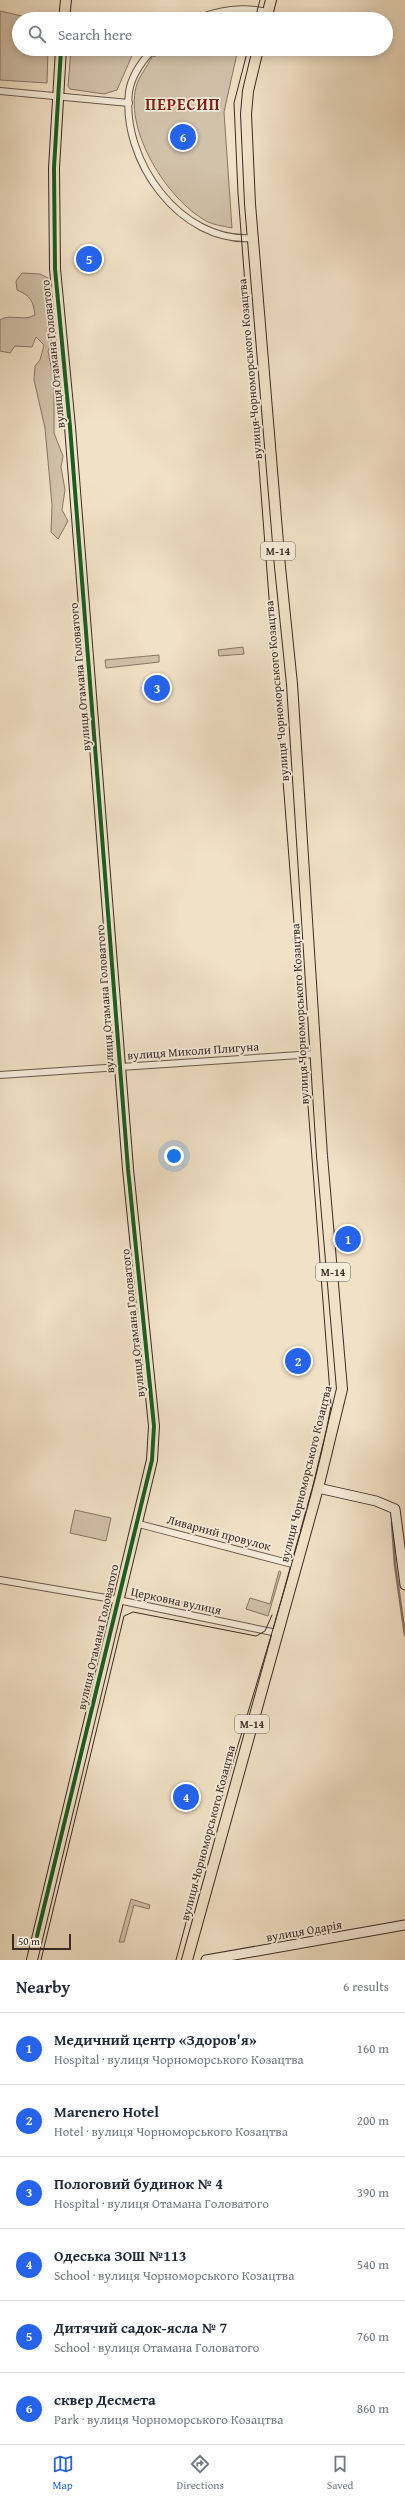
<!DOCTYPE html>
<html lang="en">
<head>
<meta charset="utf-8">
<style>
	body { margin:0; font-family:"Gentium Book Plus",serif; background:#f2f2f3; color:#1f2937 }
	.scale { position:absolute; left:12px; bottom:10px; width:59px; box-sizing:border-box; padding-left:4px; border:2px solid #3b2b24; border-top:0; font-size:11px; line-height:14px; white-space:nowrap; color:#3b2b24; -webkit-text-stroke:3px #f6ecda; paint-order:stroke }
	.you { position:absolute; left:174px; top:1156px; width:14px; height:14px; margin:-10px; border:3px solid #fff; border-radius:50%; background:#1a73e8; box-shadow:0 0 0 6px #1a73e833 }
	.badge { display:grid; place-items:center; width:26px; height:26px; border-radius:50%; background:#2563eb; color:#fff; font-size:13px; font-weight:700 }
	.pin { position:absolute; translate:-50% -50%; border:2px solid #fff; box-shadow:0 1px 4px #0006 }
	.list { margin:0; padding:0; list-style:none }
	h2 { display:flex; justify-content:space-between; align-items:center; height:52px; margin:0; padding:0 16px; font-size:17px }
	h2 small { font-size:13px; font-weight:400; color:#747a83 }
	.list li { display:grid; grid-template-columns:26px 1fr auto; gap:12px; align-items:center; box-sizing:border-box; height:72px; padding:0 16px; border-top:1px solid #e0e1e3 }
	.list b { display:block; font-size:15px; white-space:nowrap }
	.list p { margin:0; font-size:13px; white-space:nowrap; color:#747a83 }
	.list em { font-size:13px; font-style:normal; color:#747a83 }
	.icon { flex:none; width:22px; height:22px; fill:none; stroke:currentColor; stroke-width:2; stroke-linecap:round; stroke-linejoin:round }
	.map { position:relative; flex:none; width:405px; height:1960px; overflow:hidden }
	.search { position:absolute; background:#fff; box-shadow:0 2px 10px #0003; left:12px; right:12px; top:12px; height:44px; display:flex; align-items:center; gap:10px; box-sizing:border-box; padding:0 14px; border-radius:22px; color:#747a83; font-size:15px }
	.sheet { height:484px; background:#fff }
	nav { display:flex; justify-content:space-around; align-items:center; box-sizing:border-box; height:56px; border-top:1px solid #e0e1e3; background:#fff; font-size:11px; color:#747a83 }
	nav a { display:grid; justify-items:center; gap:2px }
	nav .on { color:#2563eb }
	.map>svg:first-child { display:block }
</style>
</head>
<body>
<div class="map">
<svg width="405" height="1960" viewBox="0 0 405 1960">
	<rect width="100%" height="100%" fill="#f1e1c6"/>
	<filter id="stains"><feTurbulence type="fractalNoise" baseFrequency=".005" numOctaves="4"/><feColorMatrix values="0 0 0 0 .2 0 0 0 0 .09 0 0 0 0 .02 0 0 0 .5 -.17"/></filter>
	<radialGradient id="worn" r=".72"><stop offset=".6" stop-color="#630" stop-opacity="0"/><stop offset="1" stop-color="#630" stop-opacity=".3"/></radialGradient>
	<path fill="#d2c2aa" stroke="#867667" d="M 0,11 L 35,19 L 19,19 L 19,49 L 48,49 L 47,83 L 0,80 Z
		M 71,49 L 130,49 L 134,51 L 117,90 L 104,94 L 70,89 L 68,86 Z
		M 166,49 L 238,49 L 224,112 L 232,228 C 224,226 213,225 206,221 C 167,199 125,132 136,87 C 139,76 147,67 152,57 L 159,55 Z
		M 22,273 L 40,274 L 48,278 L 48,327 L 52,341 L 48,351 L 54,381 L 54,433 L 63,456 L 61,467 L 65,490 L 62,510 L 68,521 L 58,539 L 51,532 L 52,505 L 45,428 L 34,380 L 35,366 L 40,360 L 44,345 L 36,337 L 32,347 L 15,346 L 10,353 L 0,351 L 0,320 C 10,313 23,322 35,315 C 33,301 31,296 17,290 L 16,281 Z
		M 243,647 L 244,654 L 219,656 L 218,650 Z
		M 159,655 L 159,662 L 106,668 L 105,660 Z
		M 75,1510 L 111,1518 L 106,1541 L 70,1533 Z
		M 279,1571 L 281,1572 L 268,1616 L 246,1609 L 250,1598 L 270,1604 Z
		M 143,1593 L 183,1602 L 183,1606 L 142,1598 Z
		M 131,1899 L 150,1905 L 149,1909 L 134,1905 L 124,1942 L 119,1942 Z"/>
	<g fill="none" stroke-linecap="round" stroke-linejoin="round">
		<path stroke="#837364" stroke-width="2.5" d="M 392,1523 L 395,1565 L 405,1635"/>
		<defs>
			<path id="street" d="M 196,19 C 220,10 242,6 267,12
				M 153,49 C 143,60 131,76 129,92 C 121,160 180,243 252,238
				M 0,91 L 129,103
				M 0,1075 L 315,1054
				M 135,1523 L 296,1565
				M 0,1580 L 118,1600 L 277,1633"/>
			<path id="secondary" d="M 318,1488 L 376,1501 L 395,1509 L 405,1585
				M 206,1960 L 405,1925"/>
			<path id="primary" d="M 64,19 L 66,0
				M 266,19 L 271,0
				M 32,1960 L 152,1460 L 154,1426 L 128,1169 L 70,427 L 55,269 L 54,168 L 61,49
				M 187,1960 L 318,1488 L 342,1389 L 322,1156 L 292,684 L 280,567 L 250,204 L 246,114 L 248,91 L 258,49"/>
		</defs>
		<use href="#street" stroke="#68584c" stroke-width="8"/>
		<use href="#secondary" stroke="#3b2b24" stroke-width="11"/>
		<use href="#primary" stroke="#3b2b24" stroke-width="12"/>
		<use href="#street" stroke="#f6ecda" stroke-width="6"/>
		<use href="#secondary" stroke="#f6ecda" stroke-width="9"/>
		<use href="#primary" stroke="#f1e1c6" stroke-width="10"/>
		<path stroke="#3b2b24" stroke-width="1" d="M 255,19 L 260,0
			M 41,1960 L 124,1616 L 133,1612 L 256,1636 L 265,1631 L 272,1615
			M 176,1960 C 208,1836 249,1714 284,1591 C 301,1530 320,1469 331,1406 L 238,193 L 234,103 L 248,49"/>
		<defs>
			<path id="cycleway" d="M 37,1936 L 152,1460 L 154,1426 L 128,1169 L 70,427 L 55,269 L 54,168 L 61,49"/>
		</defs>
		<use href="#cycleway" stroke="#f6ecda" stroke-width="6"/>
		<use href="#cycleway" stroke="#1b5e20" stroke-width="4"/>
	</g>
	<g text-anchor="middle" stroke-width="3.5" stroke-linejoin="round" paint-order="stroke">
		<g fill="#f6ecda" stroke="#73655b" stroke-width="1">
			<rect x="261" y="542" width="34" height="18" rx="3"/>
			<rect x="316" y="1263" width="34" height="18" rx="3"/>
			<rect x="235" y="1715" width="34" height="18" rx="3"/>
		</g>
		<g font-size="11" font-weight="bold" fill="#3b2b24">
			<text x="278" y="555">М-14</text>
			<text x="333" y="1276">М-14</text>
			<text x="252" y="1728">М-14</text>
		</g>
		<g font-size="12" fill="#3b2b24" stroke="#f6ecda">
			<text transform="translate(53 354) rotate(-96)" y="4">вулиця Отамана Головатого</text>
			<text transform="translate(250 369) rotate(-95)" y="4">вулиця Чорноморського Козацтва</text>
			<text transform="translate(80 677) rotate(-95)" y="4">вулиця Отамана Головатого</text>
			<text transform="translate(277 691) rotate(-95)" y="4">вулиця Чорноморського Козацтва</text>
			<text transform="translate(105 999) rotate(-94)" y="4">вулиця Отамана Головатого</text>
			<text transform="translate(300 1014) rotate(-93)" y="4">вулиця Чорноморського Козацтва</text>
			<text transform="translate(193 1051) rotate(-4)" y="4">вулиця Миколи Плигуна</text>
			<text transform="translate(133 1323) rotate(-96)" y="4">вулиця Отамана Головатого</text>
			<text transform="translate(306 1474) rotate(-76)" y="4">вулиця Чорноморського Козацтва</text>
			<text transform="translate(219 1533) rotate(15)" y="4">Ливарний провулок</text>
			<text transform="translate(176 1601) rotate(12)" y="4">Церковна вулиця</text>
			<text transform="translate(98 1637) rotate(-77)" y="4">вулиця Отамана Головатого</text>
			<text transform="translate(208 1833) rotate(-75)" y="4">вулиця Чорноморського Козацтва</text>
			<text transform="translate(304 1931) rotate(-10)" y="4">вулиця Одарія</text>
		</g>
		<g font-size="16" font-weight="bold" letter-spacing="1" fill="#7a1f14" stroke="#f6ecda">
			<text x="183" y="110">ПЕРЕСИП</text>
		</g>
	</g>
	<rect width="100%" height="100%" filter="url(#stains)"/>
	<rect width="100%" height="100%" fill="url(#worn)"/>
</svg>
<div class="scale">50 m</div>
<div class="you"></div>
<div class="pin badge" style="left:348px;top:1239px">1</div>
<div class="pin badge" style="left:298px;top:1361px">2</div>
<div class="pin badge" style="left:157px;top:688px">3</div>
<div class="pin badge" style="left:186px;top:1797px">4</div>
<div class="pin badge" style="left:89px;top:259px">5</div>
<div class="pin badge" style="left:183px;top:137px">6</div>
<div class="search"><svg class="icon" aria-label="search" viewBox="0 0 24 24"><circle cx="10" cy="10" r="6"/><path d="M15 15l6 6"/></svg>Search here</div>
</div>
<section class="sheet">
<h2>Nearby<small>6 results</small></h2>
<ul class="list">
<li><span class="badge">1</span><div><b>Медичний центр «Здоров'я»</b><p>Hospital · вулиця Чорноморського Козацтва</p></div><em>160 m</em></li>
<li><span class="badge">2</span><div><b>Marenero Hotel</b><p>Hotel · вулиця Чорноморського Козацтва</p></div><em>200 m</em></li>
<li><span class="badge">3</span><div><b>Пологовий будинок № 4</b><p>Hospital · вулиця Отамана Головатого</p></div><em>390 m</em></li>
<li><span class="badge">4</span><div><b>Одеська ЗОШ №113</b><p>School · вулиця Чорноморського Козацтва</p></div><em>540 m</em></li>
<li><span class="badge">5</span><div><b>Дитячий садок-ясла № 7</b><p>School · вулиця Отамана Головатого</p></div><em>760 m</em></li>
<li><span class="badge">6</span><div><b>сквер Десмета</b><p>Park · вулиця Чорноморського Козацтва</p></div><em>860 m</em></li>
</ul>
</section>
<nav>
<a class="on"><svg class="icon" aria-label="map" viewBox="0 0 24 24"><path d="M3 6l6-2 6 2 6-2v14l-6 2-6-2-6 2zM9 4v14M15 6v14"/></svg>Map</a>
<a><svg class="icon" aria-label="directions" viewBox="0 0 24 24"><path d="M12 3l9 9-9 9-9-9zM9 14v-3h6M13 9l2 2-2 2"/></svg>Directions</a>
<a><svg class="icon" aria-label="saved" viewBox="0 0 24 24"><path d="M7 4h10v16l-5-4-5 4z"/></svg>Saved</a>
</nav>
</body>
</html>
